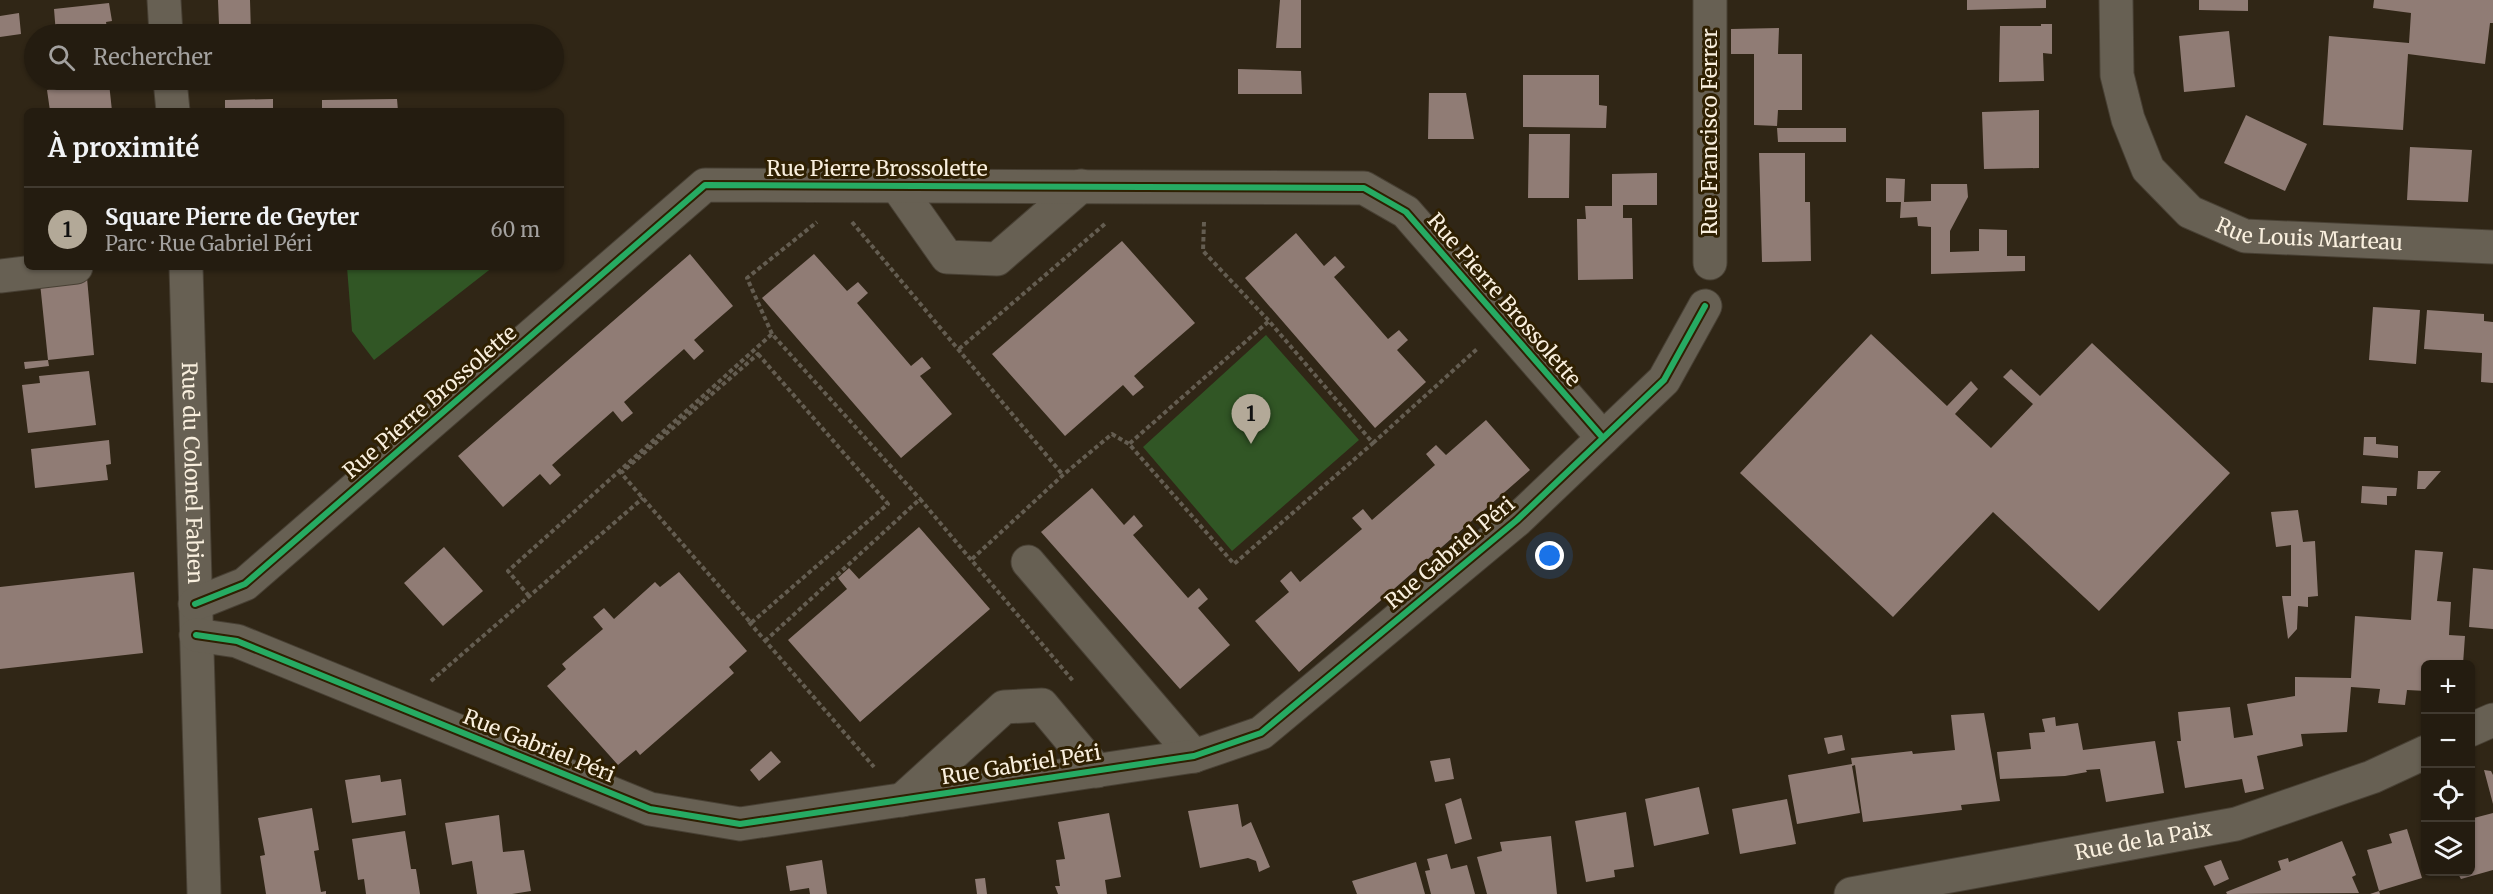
<!DOCTYPE html>
<html lang="fr">
<head>
<meta charset="utf-8">
<style>
	body { margin:0; font-family:Merriweather,serif; background:#30291e; color:#f1f3f6 }
	.controls { position:absolute; right:18px; bottom:18px; display:grid; overflow:hidden; border-radius:9px; box-shadow:0 2px 4px #0004 }
	.controls button { width:54px; height:54px; display:grid; place-items:center; padding:0; border:0; border-bottom:2px solid #413a30; background:#241c10; color:#f1f3f6; font:30px sans-serif }
	.you { position:absolute; left:1550px; top:556px; width:21px; height:21px; margin:-15px; border:4px solid #fff; border-radius:50%; background:#1a73e8; box-shadow:0 0 0 9px #1a73e833 }
	.badge { display:grid; place-items:center; width:39px; height:39px; border-radius:50%; background:#b3a998; color:#111; font-size:20px; font-weight:700 }
	.pin { position:absolute; translate:-50% -50px; filter:drop-shadow(0 2px 3px #0008) }
	.pin::after { content:''; position:absolute; top:32px; width:21px; height:18px; background:inherit; clip-path:polygon(0 0,100% 0,50% 100%) }
	.list { margin:0; padding:0; list-style:none }
	h2 { display:flex; justify-content:space-between; align-items:center; height:78px; margin:0; padding:0 24px; font-size:26px }
	h2 small { font-size:20px; font-weight:400; color:#a3a19f }
	.list li { display:grid; grid-template-columns:39px 1fr auto; gap:18px; align-items:center; box-sizing:border-box; height:84px; padding:0 24px; border-top:2px solid #413a30 }
	.list b { display:block; font-size:22px; white-space:nowrap }
	.list p { margin:0; font-size:20px; white-space:nowrap; color:#a3a19f }
	.list em { font-size:20px; font-style:normal; color:#a3a19f }
	.icon { flex:none; width:33px; height:33px; fill:none; stroke:currentColor; stroke-width:2; stroke-linecap:round; stroke-linejoin:round }
	.map { position:relative; flex:none; width:2493px; height:894px; overflow:hidden }
	.search { position:absolute; background:#241c10; box-shadow:0 2px 4px #0004; left:24px; top:24px; width:540px; height:66px; display:flex; align-items:center; gap:15px; box-sizing:border-box; padding:0 21px; border-radius:33px; color:#a3a19f; font-size:22px }
	.panel { position:absolute; background:#241c10; box-shadow:0 2px 4px #0004; left:24px; top:108px; width:540px; height:162px; border-radius:9px }
	.map>svg:first-child { display:block }
</style>
</head>
<body>
<div class="map">
<svg width="2493" height="894" viewBox="0 0 2493 894">
	<rect width="100%" height="100%" fill="#302616"/>
	<path fill="#315625" d="M 347,267 L 493,267 L 374,360 L 352,331 Z
		M 1266,335 L 1359,440 L 1232,551 L 1143,447 Z"/>
	<path fill="#907c75" d="M 218,0 L 250,0 L 251,34 L 221,34 L 221,25 L 219,25 Z
		M 1280,0 L 1301,0 L 1301,48 L 1276,48 Z
		M 1967,0 L 2046,0 L 2046,8 L 1967,10 Z
		M 2199,0 L 2248,0 L 2248,11 L 2199,10 Z
		M 2374,0 L 2493,0 L 2493,23 L 2490,23 L 2485,64 L 2408,54 L 2403,130 L 2323,125 L 2329,36 L 2409,43 L 2411,13 L 2373,8 Z
		M 109,3 L 112,21 L 106,22 L 108,34 L 56,34 L 54,9 Z
		M 19,13 L 21,34 L 0,37 L 0,16 Z
		M 2041,24 L 2052,24 L 2052,54 L 2043,53 L 2044,81 L 1999,82 L 2000,26 L 2041,26 Z
		M 1779,28 L 1778,54 L 1802,54 L 1802,110 L 1778,110 L 1777,126 L 1754,125 L 1754,54 L 1731,54 L 1731,29 Z
		M 2229,31 L 2235,87 L 2184,92 L 2179,36 Z
		M 1238,69 L 1301,71 L 1302,94 L 1238,94 Z
		M 1523,75 L 1599,75 L 1599,105 L 1607,106 L 1606,128 L 1523,127 Z
		M 468,80 L 488,80 L 488,90 L 468,90 Z
		M 109,83 L 112,111 L 50,111 L 47,90 Z
		M 1429,93 L 1466,93 L 1474,139 L 1428,139 Z
		M 273,99 L 273,111 L 225,111 L 225,100 Z
		M 397,99 L 398,111 L 322,111 L 322,100 Z
		M 2039,110 L 2039,168 L 1984,169 L 1982,112 Z
		M 2246,115 L 2307,144 L 2285,191 L 2224,163 Z
		M 1777,128 L 1846,128 L 1846,142 L 1778,142 Z
		M 1529,134 L 1570,134 L 1569,198 L 1528,198 Z
		M 2410,147 L 2472,150 L 2468,202 L 2407,200 Z
		M 1759,153 L 1805,153 L 1805,202 L 1810,202 L 1811,261 L 1762,262 Z
		M 1657,173 L 1657,205 L 1623,205 L 1623,218 L 1632,218 L 1633,279 L 1578,280 L 1577,219 L 1586,219 L 1585,206 L 1612,206 L 1612,174 Z
		M 1886,178 L 1905,179 L 1904,202 L 1931,201 L 1931,184 L 1967,184 L 1968,197 L 1950,231 L 1950,252 L 1979,251 L 1979,229 L 2007,230 L 2007,256 L 2025,256 L 2025,271 L 1931,274 L 1931,227 L 1918,226 L 1917,217 L 1900,218 L 1901,202 L 1886,202 Z
		M 1296,233 L 1324,266 L 1335,256 L 1345,267 L 1334,277 L 1388,339 L 1399,330 L 1408,340 L 1397,350 L 1426,382 L 1375,428 L 1245,278 Z
		M 1122,241 L 1195,323 L 1134,376 L 1144,387 L 1133,396 L 1123,385 L 1065,436 L 992,354 Z
		M 690,254 L 733,306 L 694,340 L 704,351 L 694,360 L 684,349 L 624,402 L 633,413 L 622,422 L 613,411 L 552,465 L 561,475 L 550,485 L 540,474 L 503,507 L 458,456 Z
		M 814,254 L 847,291 L 858,282 L 868,293 L 857,303 L 911,366 L 922,357 L 931,368 L 920,376 L 952,414 L 901,458 L 762,298 Z
		M 87,278 L 94,355 L 48,360 L 49,366 L 25,369 L 24,362 L 48,360 L 40,283 Z
		M 2373,307 L 2420,310 L 2416,364 L 2369,360 Z
		M 2427,310 L 2484,314 L 2484,321 L 2493,322 L 2493,383 L 2481,382 L 2482,353 L 2424,349 Z
		M 1871,334 L 1947,406 L 1971,381 L 1978,389 L 1955,414 L 1991,448 L 2033,404 L 2003,377 L 2011,369 L 2040,396 L 2092,343 L 2230,473 L 2099,611 L 1993,512 L 1893,617 L 1740,473 Z
		M 89,371 L 96,425 L 28,433 L 22,385 L 40,383 L 39,376 Z
		M 1486,420 L 1530,470 L 1299,672 L 1255,621 L 1289,592 L 1280,581 L 1291,571 L 1300,582 L 1362,529 L 1352,518 L 1363,509 L 1372,520 L 1435,465 L 1426,454 L 1436,445 L 1446,455 Z
		M 2364,437 L 2376,437 L 2376,444 L 2398,446 L 2398,458 L 2363,455 Z
		M 109,440 L 111,464 L 106,465 L 108,480 L 35,488 L 31,449 Z
		M 2418,471 L 2441,471 L 2425,489 L 2417,489 Z
		M 2362,486 L 2397,488 L 2396,496 L 2387,496 L 2387,505 L 2361,503 Z
		M 1092,488 L 1124,525 L 1134,515 L 1143,526 L 1133,535 L 1188,598 L 1199,588 L 1208,599 L 1198,608 L 1230,645 L 1180,689 L 1041,532 Z
		M 2298,510 L 2303,542 L 2315,541 L 2318,596 L 2308,597 L 2308,607 L 2298,606 L 2297,629 L 2288,639 L 2282,596 L 2291,596 L 2291,545 L 2276,547 L 2271,512 Z
		M 919,527 L 990,609 L 860,722 L 788,640 L 847,589 L 838,578 L 849,568 L 859,579 Z
		M 444,547 L 483,591 L 443,626 L 404,583 Z
		M 2415,550 L 2443,552 L 2437,601 L 2451,602 L 2449,635 L 2465,636 L 2463,664 L 2426,664 L 2426,691 L 2407,690 L 2405,705 L 2378,703 L 2380,689 L 2351,687 L 2347,732 L 2301,734 L 2303,746 L 2257,756 L 2264,789 L 2245,793 L 2242,779 L 2185,788 L 2177,741 L 2181,741 L 2178,712 L 2230,707 L 2234,738 L 2253,735 L 2247,704 L 2295,696 L 2295,677 L 2351,678 L 2355,616 L 2411,620 Z
		M 2473,568 L 2493,570 L 2493,629 L 2469,627 Z
		M 134,572 L 143,653 L 0,669 L 0,587 Z
		M 679,572 L 747,651 L 729,667 L 734,673 L 640,755 L 636,750 L 618,765 L 547,686 L 566,669 L 562,664 L 603,629 L 593,617 L 604,608 L 614,619 L 655,582 L 660,587 Z
		M 1984,713 L 2000,801 L 1961,805 L 1962,810 L 1863,822 L 1855,765 L 1852,766 L 1860,813 L 1797,824 L 1788,775 L 1852,764 L 1851,758 L 1912,751 L 1913,754 L 1955,750 L 1951,715 Z
		M 2055,717 L 2056,726 L 2078,723 L 2083,750 L 2155,741 L 2164,793 L 2106,802 L 2100,769 L 2086,770 L 2087,772 L 2065,776 L 2000,779 L 1997,752 L 2031,749 L 2029,733 L 2045,732 L 2042,719 Z
		M 1842,735 L 1845,750 L 1828,754 L 1824,738 Z
		M 771,751 L 781,762 L 759,781 L 750,770 Z
		M 1450,758 L 1454,779 L 1435,782 L 1430,761 Z
		M 2484,770 L 2491,771 L 2493,775 L 2493,804 Z
		M 380,775 L 381,782 L 401,779 L 406,815 L 352,823 L 345,780 Z
		M 1699,787 L 1709,834 L 1654,846 L 1645,799 Z
		M 1461,798 L 1472,839 L 1455,844 L 1445,804 Z
		M 1787,799 L 1796,844 L 1740,854 L 1732,809 Z
		M 1238,804 L 1242,827 L 1251,822 L 1270,867 L 1259,872 L 1256,861 L 1248,858 L 1200,868 L 1188,811 Z
		M 312,808 L 319,850 L 314,851 L 321,892 L 326,891 L 326,894 L 266,894 L 260,856 L 265,855 L 258,818 Z
		M 1626,812 L 1634,867 L 1614,870 L 1615,877 L 1586,882 L 1575,821 Z
		M 1109,813 L 1121,877 L 1105,880 L 1107,894 L 1058,894 L 1055,886 L 1060,886 L 1056,860 L 1065,859 L 1058,822 Z
		M 2493,813 L 2493,870 L 2461,879 L 2457,872 L 2470,872 L 2470,819 Z
		M 499,815 L 503,852 L 524,850 L 531,891 L 512,894 L 477,894 L 472,861 L 452,865 L 445,823 Z
		M 2407,829 L 2422,878 L 2379,891 L 2380,894 L 2370,894 L 2379,891 L 2367,850 L 2392,843 L 2389,834 Z
		M 405,831 L 411,869 L 416,869 L 420,894 L 366,894 L 364,879 L 358,880 L 352,839 Z
		M 1551,836 L 1557,894 L 1487,894 L 1477,857 L 1502,851 L 1500,842 Z
		M 2342,841 L 2356,875 L 2352,877 L 2359,893 L 2227,894 L 2226,892 L 2281,870 L 2278,861 L 2288,858 L 2289,862 Z
		M 1447,854 L 1451,869 L 1467,865 L 1475,894 L 1431,894 L 1425,871 L 1430,870 L 1427,859 Z
		M 822,860 L 827,894 L 810,894 L 809,888 L 790,891 L 786,866 Z
		M 2221,860 L 2229,879 L 2214,886 L 2204,866 Z
		M 1416,862 L 1425,894 L 1357,894 L 1352,881 Z
		M 985,878 L 987,894 L 977,894 L 975,879 Z"/>
	<g fill="none" stroke-linecap="round" stroke-linejoin="round">
		<defs>
			<g id="minor">
				<path d="M 164,0 L 166,34"/>
				<path id="s1" d="M 2116,0 L 2117,75 L 2128,119 L 2148,169 L 2190,212 L 2245,236 L 2493,247"/>
				<path d="M 170,80 L 173,111"/>
				<path d="M 897,186 L 947,257 L 997,259 L 1081,186"/>
				<path d="M 1710,263 L 1710,0"/>
				<path id="s2" d="M 186,267 L 204,894"/>
				<path d="M 0,276 L 76,267"/>
				<path d="M 1028,562 L 1194,756"/>
				<path d="M 195,604 L 245,584 L 705,185 L 1364,188 L 1406,212 L 1603,438"/>
				<path d="M 196,635 L 237,641 L 650,809 L 740,824 L 1194,756 L 1261,733 L 1517,520 L 1664,380 L 1705,306"/>
				<path d="M 2470,730 L 2493,720"/>
				<path d="M 902,800 L 1004,707 L 1042,705 L 1097,771"/>
				<path id="s3" d="M 1851,894 L 2236,824 L 2372,777 L 2426,752"/>
			</g>
		</defs>
		<use href="#minor" stroke="#484034" stroke-width="35"/>
		<path stroke="#645d51" stroke-width="4" stroke-dasharray="4.5 3" stroke-linecap="butt" d="M 852,222 L 1063,475
			M 1204,222 L 1203,251 L 1269,321
			M 772,334 L 747,278 L 817,222
			M 959,349 L 1106,223
			M 758,354 L 888,504 L 751,623 L 621,473 Z
			M 1373,443 L 1477,349
			M 972,559 L 1063,475 L 1112,434 L 1129,444 L 1234,564 L 1373,443 L 1269,321 L 1129,444
			M 529,596 L 508,571 L 772,334 L 920,499
			M 749,622 L 874,767
			M 765,641 L 920,499 L 1074,682
			M 431,681 L 643,498"/>
		<use href="#minor" stroke="#676053" stroke-width="33"/>
		<defs>
			<path id="cycleway" d="M 195,604 L 245,584 L 705,185 L 1364,188 L 1406,212 L 1603,438
				M 196,635 L 237,641 L 650,809 L 740,824 L 1194,756 L 1261,733 L 1517,520 L 1664,380 L 1705,306"/>
		</defs>
		<use href="#cycleway" stroke="#2f2002" stroke-width="10"/>
		<use href="#cycleway" stroke="#26ab63" stroke-width="6"/>
	</g>
	<g text-anchor="middle" stroke-width="6" stroke-linejoin="round" paint-order="stroke">
		<g font-size="21" fill="#f9efde" stroke="#2f2002">
			<text transform="translate(1710 132) rotate(-90)" y="7">Rue Francisco Ferrer</text>
			<text x="877" y="176">Rue Pierre Brossolette</text>
			<text dy="7" stroke="none"><textPath href="#s1" startOffset="358">Rue Louis Marteau</textPath></text>
			<text transform="translate(1504 300) rotate(49)" y="7">Rue Pierre Brossolette</text>
			<text transform="translate(430 402) rotate(-41)" y="7">Rue Pierre Brossolette</text>
			<text dy="7" stroke="none"><textPath href="#s2" startOffset="206">Rue du Colonel Fabien</textPath></text>
			<text transform="translate(1450 553) rotate(-40)" y="7">Rue Gabriel Péri</text>
			<text transform="translate(539 746) rotate(22)" y="7">Rue Gabriel Péri</text>
			<text transform="translate(1021 765) rotate(-9)" y="7">Rue Gabriel Péri</text>
			<text dy="7" stroke="none"><textPath href="#s3" startOffset="297">Rue de la Paix</textPath></text>
		</g>
	</g>
</svg>
<div class="controls">
<button>+</button>
<button>−</button>
<button><svg class="icon" aria-label="locate" viewBox="0 0 24 24"><circle cx="12" cy="12" r="6"/><path d="M12 2v4M12 18v4M2 12h4M18 12h4"/></svg></button>
<button><svg class="icon" aria-label="layers" viewBox="0 0 24 24"><path d="M12 4l9 5-9 5-9-5zM3 14l9 5 9-5"/></svg></button>
</div>
<div class="you"></div>
<div class="pin badge" style="left:1251px;top:444px">1</div>
<div class="search"><svg class="icon" aria-label="search" viewBox="0 0 24 24"><circle cx="10" cy="10" r="6"/><path d="M15 15l6 6"/></svg>Rechercher</div>
<section class="panel">
<h2>À proximité<small></small></h2>
<ul class="list">
<li><span class="badge">1</span><div><b>Square Pierre de Geyter</b><p>Parc · Rue Gabriel Péri</p></div><em>60 m</em></li>
</ul>
</section>
</div>
</body>
</html>
